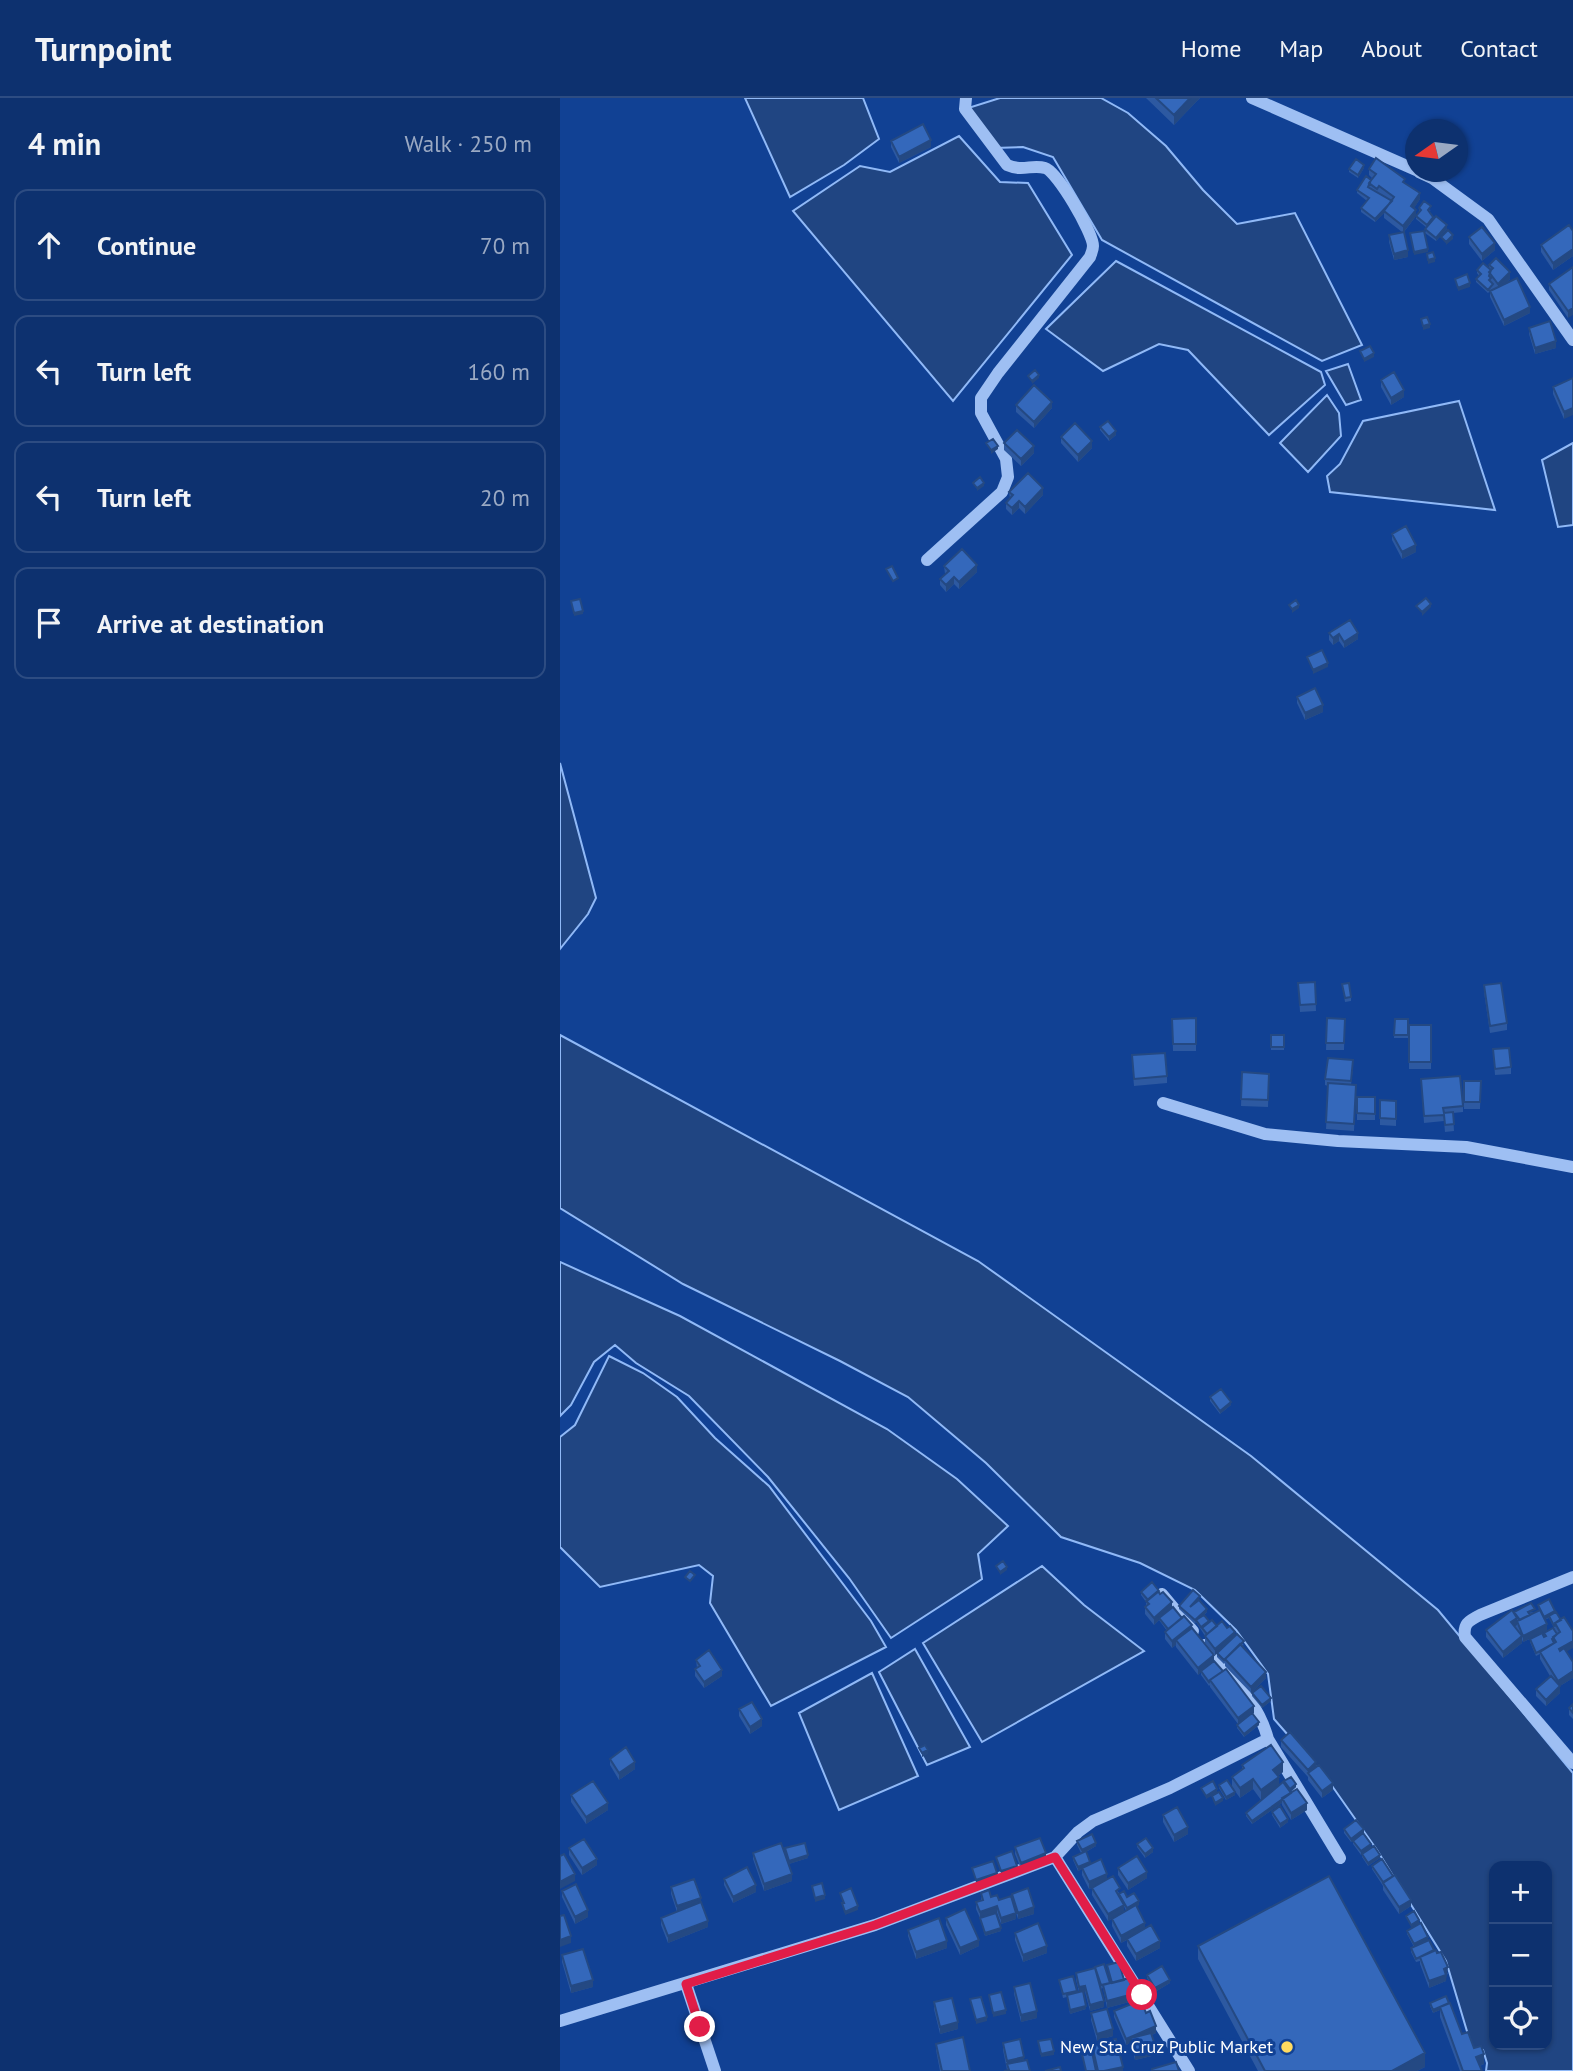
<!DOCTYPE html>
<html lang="en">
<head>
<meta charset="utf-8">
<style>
	body { margin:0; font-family:"PT Sans",sans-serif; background:#163974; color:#f1f3f6 }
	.controls { position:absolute; right:21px; bottom:21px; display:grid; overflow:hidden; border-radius:14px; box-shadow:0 2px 5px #0004 }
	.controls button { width:63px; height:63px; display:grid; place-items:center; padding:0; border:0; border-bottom:2px solid #2d4c82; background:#0d316f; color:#f1f3f6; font:35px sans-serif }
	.compass { position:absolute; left:845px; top:21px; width:63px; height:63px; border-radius:50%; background:#0d316f; box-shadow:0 2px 5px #0004; rotate:256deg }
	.stop { position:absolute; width:21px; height:21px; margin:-16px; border:5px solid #e11d48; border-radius:50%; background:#fff }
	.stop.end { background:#e11d48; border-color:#fff; box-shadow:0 2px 7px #0008 }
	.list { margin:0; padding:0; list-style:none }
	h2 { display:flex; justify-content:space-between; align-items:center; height:91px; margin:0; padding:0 28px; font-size:30px }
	h2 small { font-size:23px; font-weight:400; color:#9aa9c3 }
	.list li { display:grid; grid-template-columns:46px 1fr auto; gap:21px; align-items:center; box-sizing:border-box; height:112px; margin:0 14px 14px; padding:0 14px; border:2px solid #2d4c82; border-radius:14px }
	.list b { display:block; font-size:26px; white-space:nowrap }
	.list em { font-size:23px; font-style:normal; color:#9aa9c3 }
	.icon { flex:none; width:38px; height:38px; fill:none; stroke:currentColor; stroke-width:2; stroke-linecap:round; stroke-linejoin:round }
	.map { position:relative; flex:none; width:1013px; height:1973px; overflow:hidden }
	header { display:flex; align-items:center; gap:42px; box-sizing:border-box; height:98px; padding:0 35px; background:#0d316f; border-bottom:2px solid #2d4c82 }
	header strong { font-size:33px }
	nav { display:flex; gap:38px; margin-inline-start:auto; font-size:24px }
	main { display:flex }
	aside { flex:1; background:#0d316f }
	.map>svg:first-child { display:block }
</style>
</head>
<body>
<header>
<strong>Turnpoint</strong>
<nav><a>Home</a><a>Map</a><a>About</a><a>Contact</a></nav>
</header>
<main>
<aside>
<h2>4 min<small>Walk · 250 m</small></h2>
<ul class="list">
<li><svg class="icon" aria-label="ahead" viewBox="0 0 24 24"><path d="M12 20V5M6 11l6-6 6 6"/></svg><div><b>Continue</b></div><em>70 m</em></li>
<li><svg class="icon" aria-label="left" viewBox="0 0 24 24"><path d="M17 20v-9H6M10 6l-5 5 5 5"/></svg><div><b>Turn left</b></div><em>160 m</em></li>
<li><svg class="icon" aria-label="left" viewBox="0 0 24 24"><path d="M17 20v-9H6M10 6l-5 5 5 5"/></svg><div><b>Turn left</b></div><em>20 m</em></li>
<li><svg class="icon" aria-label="arrive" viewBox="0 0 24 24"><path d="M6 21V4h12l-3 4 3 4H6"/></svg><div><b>Arrive at destination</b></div></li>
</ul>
</aside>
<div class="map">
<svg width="1013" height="1973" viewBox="0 0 1013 1973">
	<rect width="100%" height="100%" fill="#114194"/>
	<path fill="#204582" stroke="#90b9f7" stroke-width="2" fill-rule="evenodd" d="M 185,0 L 303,0 L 319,41 L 284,67 L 230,99 Z
		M 440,0 L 541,0 L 568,15 L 606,48 L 643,92 L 677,126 L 735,115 L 802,247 L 762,263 L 542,142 L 493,59 L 463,49 L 434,50 L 405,11 Z
		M 399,38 L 440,84 L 468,85 L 512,157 L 393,303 L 233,113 L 300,68 L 330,74 Z
		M 556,163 L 761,274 L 765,287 L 709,337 L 628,252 L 599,246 L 543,273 L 486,231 Z
		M 788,266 L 801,302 L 786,307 L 766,273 Z
		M 767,297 L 779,315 L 781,338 L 748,374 L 720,345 Z
		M 899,303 L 935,412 L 770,394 L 767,378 L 780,366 L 803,323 Z
		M 1013,345 L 1013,427 L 998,429 L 982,362 Z
		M 0,665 L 36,800 L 28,816 L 0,851 Z
		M 0,937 L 418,1163 L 691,1358 L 878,1512 L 1013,1675 L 1013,1973 L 926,1973 L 927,1965 L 923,1952 L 912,1950 L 886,1863 L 817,1752 L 770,1685 L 714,1621 L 708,1576 L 676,1532 L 635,1492 L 580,1465 L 501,1439 L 426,1365 L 348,1299 L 280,1263 L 123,1186 L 0,1110 ZM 934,1768 L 987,1768 L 987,1947 L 934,1947 Z
		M 0,1164 L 120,1218 L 327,1331 L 397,1381 L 448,1428 L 418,1456 L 422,1481 L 331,1540 L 289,1480 L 208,1379 L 129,1298 L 76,1265 L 55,1247 L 34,1264 L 11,1307 L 0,1318 Z
		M 49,1258 L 83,1275 L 117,1299 L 155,1340 L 209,1388 L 311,1523 L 326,1549 L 211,1608 L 150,1505 L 153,1478 L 139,1467 L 40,1489 L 0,1449 L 0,1339 L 15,1327 Z
		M 482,1468 L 524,1507 L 584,1553 L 422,1644 L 363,1545 Z
		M 355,1551 L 410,1649 L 367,1667 L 319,1574 Z
		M 312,1575 L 358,1678 L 279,1712 L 239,1615 Z"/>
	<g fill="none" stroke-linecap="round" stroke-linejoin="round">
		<path stroke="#9ebff3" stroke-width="12" d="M 692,0 L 856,72
			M 859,74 L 872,80 L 928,121 L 1013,242
			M 367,462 L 442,394 L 448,379 L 446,361 L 421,315 L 421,300 L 438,275 L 530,159 C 531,156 533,152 533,148 C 533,135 497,73 485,70 C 472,66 463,74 447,67 L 405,11 L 406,0
			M 603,1005 L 705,1036 L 778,1043 L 906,1049 L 1013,1069
			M 1013,1479 L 920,1517 C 908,1523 903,1526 905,1539 L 1013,1665
			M 602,1496 L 633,1533
			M 645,1547 C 669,1576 698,1603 708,1641
			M 495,1759 L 629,1973
			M 126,1886 L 155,1973
			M 0,1923 L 315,1827 L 495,1759 L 518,1734 L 533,1723 L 610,1690 L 708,1641 L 780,1760"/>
	</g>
	<path fill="#2d59a1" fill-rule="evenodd" d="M 586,0 L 640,0 L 614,27 Z
		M 331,43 L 371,49 L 339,65 L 331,49 Z
		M 804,70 L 798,80 L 789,74 L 789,71 Z
		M 809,71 L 845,86 L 860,101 L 854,110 L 856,118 L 844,134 L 848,159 L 834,162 L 829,144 L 829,137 L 842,134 L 824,120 L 824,115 L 815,124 L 801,114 L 801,110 L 807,103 L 797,95 L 797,92 L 812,80 L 809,77 Z
		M 859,110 L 871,112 L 869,113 L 873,121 L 887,131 L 876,143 L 865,135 L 867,130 L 856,121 L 856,118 L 859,114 Z
		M 1013,133 L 1013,158 L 993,172 L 981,154 L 981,147 Z
		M 909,139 L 935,152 L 922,163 L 909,146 Z
		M 929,167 L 950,181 L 947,184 L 970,215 L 944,228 L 930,199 L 930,193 L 928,195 L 916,184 L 916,181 L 919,178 L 917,175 L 917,172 L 929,171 Z
		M 1013,169 L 1008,220 L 989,192 L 989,186 Z
		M 969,230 L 996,250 L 975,256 L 969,236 Z
		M 1013,280 L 1004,321 L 993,296 L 993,289 Z
		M 821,282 L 844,299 L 831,307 L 821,289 Z
		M 456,307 L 492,310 L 474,330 L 456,314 Z
		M 540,329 L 556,337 L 549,343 L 540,332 Z
		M 501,339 L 532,350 L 518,364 L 501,345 Z
		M 444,345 L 474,355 L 461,368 L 444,352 Z
		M 449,394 L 483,397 L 465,416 L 459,410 L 452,417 L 446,411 L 446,405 L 450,401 Z
		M 832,436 L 856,454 L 842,461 L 832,442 Z
		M 384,468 L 417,474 L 399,491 L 394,486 L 386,494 L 380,487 L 380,481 L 385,476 Z
		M 790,522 L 798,541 L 784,550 L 779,543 L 773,547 L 769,542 L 769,535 Z
		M 737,599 L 763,614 L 745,622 L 737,605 Z
		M 755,884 L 756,913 L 740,914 L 738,885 Z
		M 782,886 L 791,899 L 791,903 L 785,904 Z
		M 924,887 L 947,925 L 947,932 L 930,935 L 924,894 Z
		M 636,920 L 636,953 L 613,953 L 612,921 Z
		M 767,920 L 785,921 L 784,952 L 766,952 Z
		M 835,921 L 848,921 L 848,940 L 834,940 Z
		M 849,927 L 871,927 L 871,971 L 849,971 Z
		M 711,937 L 724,937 L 724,952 L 711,952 Z
		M 933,951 L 951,969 L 951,976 L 935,977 Z
		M 572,964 L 607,978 L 607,985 L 574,988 Z
		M 793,969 L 791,987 L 796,987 L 794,1033 L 766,1031 L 768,988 L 765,987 L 765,981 Z
		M 682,974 L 709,976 L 708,1009 L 681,1008 Z
		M 861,981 L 903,1008 L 903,1014 L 893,1015 L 894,1033 L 885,1034 L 884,1023 L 864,1025 Z
		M 904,983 L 921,983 L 920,1011 L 904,1011 Z
		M 797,999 L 815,999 L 815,1022 L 797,1022 Z
		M 820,1002 L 836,1003 L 836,1028 L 820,1027 Z
		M 650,1299 L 671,1307 L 660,1316 L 650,1303 Z
		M 581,1494 L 599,1495 L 632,1530 L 654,1563 L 694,1615 L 692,1616 L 699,1627 L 684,1639 L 677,1630 L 678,1626 L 650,1589 L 650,1587 L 649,1588 L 641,1577 L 641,1574 L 638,1577 L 616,1549 L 616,1547 L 612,1550 L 605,1541 L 605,1534 L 607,1533 L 599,1522 L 594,1527 L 585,1516 L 585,1509 L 586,1507 L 586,1504 L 581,1497 Z
		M 640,1502 L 647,1514 L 644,1517 L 649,1525 L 657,1528 L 675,1538 L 684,1547 L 682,1548 L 706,1580 L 691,1595 L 665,1568 L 665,1565 L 664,1566 L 657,1559 L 657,1556 L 655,1557 L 645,1545 L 645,1538 L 636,1524 L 635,1526 L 619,1511 L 619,1508 Z
		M 978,1507 L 995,1515 L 1006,1553 L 1013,1564 L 1013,1580 L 1000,1588 L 1000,1595 L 986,1608 L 976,1598 L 976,1591 L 990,1578 L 980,1561 L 980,1556 L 976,1558 L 970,1544 L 970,1541 L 963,1544 L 962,1542 L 962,1545 L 943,1560 L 926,1539 L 926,1532 L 954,1516 L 975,1514 L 979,1512 ZM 989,1520 L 995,1532 L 984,1535 L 984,1539 L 982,1535 L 984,1522 Z
		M 136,1562 L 162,1578 L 144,1590 L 135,1578 L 135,1571 L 137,1570 Z
		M 692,1595 L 711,1603 L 702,1610 L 692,1598 Z
		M 1013,1606 L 1013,1621 L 1009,1617 L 1009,1610 Z
		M 179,1611 L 202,1628 L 190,1636 L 179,1618 Z
		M 721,1642 L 756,1669 L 773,1692 L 762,1700 L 748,1682 L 748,1678 L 748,1679 L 721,1649 Z
		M 50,1661 L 75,1671 L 59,1682 L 50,1667 Z
		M 682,1667 L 723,1674 L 718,1678 L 719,1688 L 724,1686 L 724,1683 L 736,1689 L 731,1694 L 747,1712 L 731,1722 L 722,1707 L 722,1705 L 692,1726 L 686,1718 L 686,1715 L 701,1702 L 693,1691 L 680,1700 L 672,1689 L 672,1679 L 682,1672 Z
		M 659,1687 L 675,1697 L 666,1702 L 659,1690 Z
		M 11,1697 L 48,1712 L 26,1726 L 11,1704 Z
		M 712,1714 L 728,1724 L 720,1730 L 712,1717 Z
		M 603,1717 L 628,1736 L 614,1744 L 603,1724 Z
		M 784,1731 L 804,1735 L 801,1737 L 820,1760 L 808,1768 L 802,1759 L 802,1756 L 801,1757 L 793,1746 L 793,1743 L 791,1744 L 784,1735 Z
		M 517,1743 L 536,1748 L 526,1754 L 530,1766 L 547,1781 L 560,1796 L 567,1799 L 579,1807 L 576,1808 L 585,1831 L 600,1850 L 576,1863 L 567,1848 L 567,1842 L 561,1845 L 552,1828 L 552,1821 L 566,1813 L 564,1808 L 564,1814 L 548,1823 L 532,1797 L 532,1790 L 534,1789 L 529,1791 L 522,1777 L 522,1771 L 518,1773 L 513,1762 L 513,1759 L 521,1755 L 517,1747 Z
		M 577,1746 L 593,1754 L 585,1760 L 577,1749 Z
		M 455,1749 L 486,1762 L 461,1771 L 455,1756 Z
		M 9,1750 L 37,1767 L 22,1777 L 9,1757 Z
		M 225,1750 L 248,1760 L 229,1766 L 232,1783 L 204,1793 L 193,1761 L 193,1755 L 228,1765 Z
		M 812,1768 L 833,1779 L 851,1808 L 839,1816 L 823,1792 L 823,1788 L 812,1771 Z
		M 558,1770 L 587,1780 L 568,1792 L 558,1777 Z
		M 164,1781 L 196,1794 L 173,1805 L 164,1787 Z
		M 111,1789 L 141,1804 L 148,1829 L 108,1845 L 101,1827 L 101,1820 L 117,1814 L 111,1796 Z
		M 2,1793 L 28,1819 L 15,1826 L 2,1799 Z
		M 421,1795 L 439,1802 L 456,1821 L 441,1826 L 437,1815 L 436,1815 L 441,1833 L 425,1838 L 420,1820 L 428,1818 L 420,1820 L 416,1811 L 416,1804 L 421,1802 Z
		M 452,1796 L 474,1816 L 458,1821 L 452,1802 Z
		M 386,1820 L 419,1848 L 400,1857 L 386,1827 Z
		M 348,1832 L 387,1850 L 356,1861 L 348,1838 Z
		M 847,1833 L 868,1842 L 888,1876 L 886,1877 L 886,1883 L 869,1890 L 860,1866 L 860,1863 L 856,1864 L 851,1854 L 851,1850 L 854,1849 L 847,1836 Z
		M 455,1835 L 487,1855 L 463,1864 L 455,1842 Z
		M 638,1848 L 865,1969 L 857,1973 L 698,1973 L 638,1861 Z
		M 2,1857 L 33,1889 L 11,1895 L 2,1864 Z
		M 547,1867 L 564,1882 L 573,1903 L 547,1910 L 543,1890 L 541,1891 L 544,1909 L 530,1913 L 525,1894 L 523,1895 L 526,1911 L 510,1916 L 507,1899 L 503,1900 L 499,1882 L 517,1894 L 519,1894 L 516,1882 L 516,1875 L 551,1885 Z
		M 587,1877 L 610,1885 L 595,1894 L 587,1880 Z
		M 454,1889 L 477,1920 L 461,1924 L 454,1896 Z
		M 886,1898 L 902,1936 L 914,1950 L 924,1966 L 920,1968 L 922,1973 L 900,1973 L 880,1919 L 880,1912 L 873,1915 L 870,1908 L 870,1905 Z
		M 374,1904 L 398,1931 L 380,1936 L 374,1911 Z
		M 554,1913 L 586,1915 L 596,1935 L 592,1937 L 596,1957 L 575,1962 L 571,1945 L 566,1947 L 554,1919 Z
		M 531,1915 L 553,1938 L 537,1943 L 531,1922 Z
		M 443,1945 L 464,1962 L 447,1972 L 443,1952 Z
		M 376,1946 L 410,1973 L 380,1973 L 376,1952 Z
		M 532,1947 L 563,1973 L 537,1973 L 532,1954 Z"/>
	<path fill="#244983" d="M 630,0 L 640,0 L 614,27 L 614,17 Z
		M 371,42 L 371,49 L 339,65 L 339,59 Z
		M 804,67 L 804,70 L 798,80 L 798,77 Z
		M 860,95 L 860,101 L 851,115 L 851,108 Z
		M 833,103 L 833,107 L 815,124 L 815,121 Z
		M 856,112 L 856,118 L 843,135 L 843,128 Z
		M 887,127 L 887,131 L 876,143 L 876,140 Z
		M 893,137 L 893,141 L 886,147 L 886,144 Z
		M 935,145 L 935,152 L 922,163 L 922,156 Z
		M 868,151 L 868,154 L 854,157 L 854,154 Z
		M 1013,151 L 1013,158 L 993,172 L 993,165 Z
		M 848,152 L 848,159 L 834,162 L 834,156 Z
		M 875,160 L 875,164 L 868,166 L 868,162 Z
		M 950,174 L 950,181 L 938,193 L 938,186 Z
		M 910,185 L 910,189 L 898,193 L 898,190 Z
		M 970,209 L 970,215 L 944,228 L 944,222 Z
		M 1013,210 L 1013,217 L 1008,220 L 1008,213 Z
		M 870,226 L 870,230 L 863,232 L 863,228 Z
		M 996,243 L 996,250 L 975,256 L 975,250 Z
		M 814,255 L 814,259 L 804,264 L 804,261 Z
		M 479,277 L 479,280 L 472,286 L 472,283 Z
		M 844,292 L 844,299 L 831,307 L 831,300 Z
		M 492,304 L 492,310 L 474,330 L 474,324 Z
		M 1013,310 L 1013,317 L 1004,321 L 1004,314 Z
		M 556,333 L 556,337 L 549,343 L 549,339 Z
		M 532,343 L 532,350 L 518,364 L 518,357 Z
		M 438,348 L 438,351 L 431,356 L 431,352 Z
		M 474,348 L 474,355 L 461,368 L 461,361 Z
		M 424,385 L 424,388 L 417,393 L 417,390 Z
		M 483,390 L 483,397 L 465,416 L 465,409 Z
		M 459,403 L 459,410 L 452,417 L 452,410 Z
		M 856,447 L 856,454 L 842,461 L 842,454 Z
		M 417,467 L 417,474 L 399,491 L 399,484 Z
		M 394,479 L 394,486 L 386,494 L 386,487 Z
		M 871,506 L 871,509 L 862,518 L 862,514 Z
		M 739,507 L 739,510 L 732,515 L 732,511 Z
		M 23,513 L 23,516 L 14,518 L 14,515 Z
		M 798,535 L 798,541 L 784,550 L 784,544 Z
		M 779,536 L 779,543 L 773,547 L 773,540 Z
		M 768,565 L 768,569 L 753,576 L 753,572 Z
		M 763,607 L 763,614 L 745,622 L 745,615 Z
		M 671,1304 L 671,1307 L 660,1316 L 660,1313 Z
		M 447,1469 L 447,1472 L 440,1477 L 440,1474 Z
		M 612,1504 L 612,1511 L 599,1520 L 599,1522 L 594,1527 L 594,1520 Z
		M 647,1511 L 647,1514 L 637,1523 L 636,1522 L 635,1526 L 635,1522 Z
		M 995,1513 L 995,1516 L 984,1522 L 984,1519 Z
		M 957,1520 L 957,1525 L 957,1523 L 957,1527 L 951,1531 L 951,1524 Z
		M 987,1526 L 987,1533 L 963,1544 L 963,1538 Z
		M 632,1527 L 632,1534 L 616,1542 L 616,1547 L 612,1550 L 612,1543 Z
		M 675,1534 L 675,1540 L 655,1557 L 655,1551 Z
		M 962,1538 L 962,1545 L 943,1560 L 943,1554 Z
		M 1013,1543 L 1013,1550 L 999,1558 L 999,1551 Z
		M 654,1557 L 654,1564 L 638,1577 L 638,1570 Z
		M 162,1572 L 162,1578 L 144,1590 L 144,1584 Z
		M 1013,1573 L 1013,1580 L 1000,1588 L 1000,1595 L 986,1608 L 986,1602 L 998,1590 L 998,1583 Z
		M 706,1574 L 706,1580 L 691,1595 L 691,1589 Z
		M 711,1600 L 711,1603 L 702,1610 L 702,1607 Z
		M 694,1608 L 694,1615 L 678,1627 L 678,1620 Z
		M 202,1621 L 202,1628 L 190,1636 L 190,1629 Z
		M 699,1624 L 699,1627 L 684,1639 L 684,1636 Z
		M 368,1652 L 368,1656 L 362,1659 L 362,1655 Z
		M 75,1664 L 75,1671 L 59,1682 L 59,1675 Z
		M 723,1664 L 723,1674 L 713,1682 L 713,1672 Z
		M 756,1664 L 756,1671 L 748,1675 L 748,1679 L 748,1672 Z
		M 719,1679 L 719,1689 L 701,1702 L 701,1692 Z
		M 693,1681 L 693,1691 L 680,1700 L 680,1690 Z
		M 773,1685 L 773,1692 L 762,1700 L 762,1693 Z
		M 736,1686 L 736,1689 L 730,1694 L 730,1691 Z
		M 657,1691 L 657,1695 L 646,1701 L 646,1698 Z
		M 675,1694 L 675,1697 L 666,1702 L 666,1699 Z
		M 663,1700 L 663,1703 L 655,1708 L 655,1705 Z
		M 722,1702 L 722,1705 L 692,1726 L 692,1723 Z
		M 48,1705 L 48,1712 L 26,1726 L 26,1719 Z
		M 747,1705 L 747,1712 L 731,1722 L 731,1715 Z
		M 728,1721 L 728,1724 L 720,1730 L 720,1726 Z
		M 628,1729 L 628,1736 L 614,1744 L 614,1737 Z
		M 804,1731 L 804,1735 L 791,1744 L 791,1741 Z
		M 536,1745 L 536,1748 L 522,1756 L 522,1752 Z
		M 811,1746 L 811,1749 L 801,1757 L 801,1753 Z
		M 593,1750 L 593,1754 L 585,1760 L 585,1756 Z
		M 486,1755 L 486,1762 L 461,1771 L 461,1765 Z
		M 248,1757 L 248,1760 L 229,1766 L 229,1763 Z
		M 820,1757 L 820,1760 L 808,1768 L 808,1765 Z
		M 37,1761 L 37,1767 L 22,1777 L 22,1770 Z
		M 530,1764 L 530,1767 L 518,1773 L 518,1769 Z
		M 457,1768 L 457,1771 L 441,1777 L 441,1773 Z
		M 587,1774 L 587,1780 L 568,1792 L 568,1785 Z
		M 437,1775 L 437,1778 L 416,1785 L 416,1782 Z
		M 15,1776 L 15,1783 L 0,1791 L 0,1784 Z
		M 232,1776 L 232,1783 L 204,1793 L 204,1786 Z
		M 547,1776 L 547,1783 L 529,1791 L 529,1784 Z
		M 196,1787 L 196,1794 L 173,1805 L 173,1799 Z
		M 265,1797 L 265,1801 L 255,1804 L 255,1800 Z
		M 141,1800 L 141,1806 L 117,1814 L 117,1808 Z
		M 851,1802 L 851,1808 L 839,1816 L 839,1809 Z
		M 579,1803 L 579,1807 L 567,1813 L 567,1810 Z
		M 564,1807 L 564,1814 L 548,1823 L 548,1816 Z
		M 298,1808 L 298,1812 L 285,1817 L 285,1814 Z
		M 437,1808 L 437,1815 L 420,1820 L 420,1814 Z
		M 474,1809 L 474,1816 L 458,1821 L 458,1815 Z
		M 28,1812 L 28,1819 L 15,1826 L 15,1819 Z
		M 456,1815 L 456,1821 L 441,1826 L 441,1820 Z
		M 859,1822 L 859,1826 L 851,1830 L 851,1827 Z
		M 148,1823 L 148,1829 L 108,1845 L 108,1838 Z
		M 585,1825 L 585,1832 L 561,1845 L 561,1838 Z
		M 441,1830 L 441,1833 L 425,1838 L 425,1835 Z
		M 11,1838 L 11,1845 L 0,1849 L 0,1842 Z
		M 868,1839 L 868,1842 L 854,1850 L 854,1846 Z
		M 419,1842 L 419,1848 L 400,1857 L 400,1850 Z
		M 387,1843 L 387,1850 L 356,1861 L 356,1854 Z
		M 600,1843 L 600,1850 L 576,1863 L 576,1856 Z
		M 487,1848 L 487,1855 L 463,1864 L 463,1857 Z
		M 888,1869 L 886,1883 L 869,1890 L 869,1883 L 884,1871 Z
		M 33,1882 L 33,1889 L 11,1895 L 11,1888 Z
		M 610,1882 L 610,1885 L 595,1894 L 595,1890 Z
		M 525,1888 L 525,1894 L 519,1896 L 519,1889 Z
		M 573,1896 L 573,1903 L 547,1910 L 547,1903 Z
		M 544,1903 L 544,1909 L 530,1913 L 530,1907 Z
		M 526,1908 L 526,1911 L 510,1916 L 510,1912 Z
		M 880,1909 L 880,1912 L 873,1915 L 873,1912 Z
		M 446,1912 L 446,1916 L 433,1919 L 433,1915 Z
		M 477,1913 L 477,1920 L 461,1924 L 461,1917 Z
		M 427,1919 L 427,1923 L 416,1926 L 416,1922 Z
		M 398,1924 L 398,1931 L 380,1936 L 380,1929 Z
		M 596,1928 L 596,1935 L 572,1945 L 571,1940 L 571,1945 L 566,1947 L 566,1941 Z
		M 553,1931 L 553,1938 L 537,1943 L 537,1936 Z
		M 596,1950 L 596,1957 L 575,1962 L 575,1955 Z
		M 494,1953 L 494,1957 L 481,1959 L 481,1956 Z
		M 865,1955 L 865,1969 L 857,1973 L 832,1973 Z
		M 924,1956 L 924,1966 L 916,1969 L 916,1959 Z
		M 464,1959 L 464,1965 L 447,1966 L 447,1970 L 447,1963 Z
		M 563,1969 L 563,1973 L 544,1973 Z"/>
	<path fill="#3468bb" stroke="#244983" stroke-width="2" d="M 596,0 L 630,0 L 614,17 Z
		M 363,26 L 371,42 L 339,59 L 331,43 Z
		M 816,60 L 845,81 L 843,84 L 860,95 L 851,108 L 856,112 L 843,128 L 824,113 L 834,99 L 819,88 L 817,91 L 809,85 L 816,76 L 809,71 Z
		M 796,61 L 804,67 L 798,77 L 789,71 Z
		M 806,78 L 811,82 L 808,89 L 832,103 L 815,121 L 801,110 L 809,100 L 797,92 Z
		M 864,103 L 871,108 L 868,112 L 873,119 L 867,127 L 856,118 L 861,112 L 859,110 Z
		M 876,118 L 887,127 L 876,140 L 865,131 Z
		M 1009,127 L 1013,133 L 1013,151 L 993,165 L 981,147 Z
		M 922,129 L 935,145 L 922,156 L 909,139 Z
		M 888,132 L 893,137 L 886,144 L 881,139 Z
		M 864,133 L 868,151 L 854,154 L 850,135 Z
		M 844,134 L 848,152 L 834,156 L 829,137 Z
		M 873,154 L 875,160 L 868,162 L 867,156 Z
		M 936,160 L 950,174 L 938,186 L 929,174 L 933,170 L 929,167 Z
		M 923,165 L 931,172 L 929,178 L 931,180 L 929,182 L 933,186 L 928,192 L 916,181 L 921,176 L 917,172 Z
		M 1013,169 L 1013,210 L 1008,213 L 989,186 Z
		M 907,176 L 910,185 L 898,190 L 895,181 Z
		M 957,180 L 970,209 L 944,222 L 930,193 Z
		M 867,219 L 870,226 L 863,228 L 861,221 Z
		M 990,223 L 996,243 L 975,250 L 969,230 Z
		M 810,248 L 814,255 L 804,261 L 800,253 Z
		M 475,272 L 479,277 L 472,283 L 468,278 Z
		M 834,274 L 844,292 L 831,300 L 821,282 Z
		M 1013,280 L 1013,310 L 1004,314 L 993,289 Z
		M 474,287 L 492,304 L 474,324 L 456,307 Z
		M 548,323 L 556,333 L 549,339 L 540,329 Z
		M 515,325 L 532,343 L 518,357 L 501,339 Z
		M 457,332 L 474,348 L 461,361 L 444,345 Z
		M 433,341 L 438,348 L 431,352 L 426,345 Z
		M 468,375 L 483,390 L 465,409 L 459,403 L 452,410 L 446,405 L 453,397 L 449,394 Z
		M 420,379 L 424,385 L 417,390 L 413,385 Z
		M 846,428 L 856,447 L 842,454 L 832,436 Z
		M 402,451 L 417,467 L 399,484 L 394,479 L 386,487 L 380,481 L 389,473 L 384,468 Z
		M 332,468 L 338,480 L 333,483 L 326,471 Z
		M 866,500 L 871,506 L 862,514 L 856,508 Z
		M 20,501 L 23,513 L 14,515 L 11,503 Z
		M 736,502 L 739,507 L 732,511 L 729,507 Z
		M 790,522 L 798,535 L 784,544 L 779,536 L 773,540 L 769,535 Z
		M 762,552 L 768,565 L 753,572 L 747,559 Z
		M 755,590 L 763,607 L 745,615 L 737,599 Z
		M 755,884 L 756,906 L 740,907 L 738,885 Z
		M 789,885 L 791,899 L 785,900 L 782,886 Z
		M 941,885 L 947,925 L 930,928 L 924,887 Z
		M 636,920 L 636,946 L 613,946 L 612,921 Z
		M 767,920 L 785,921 L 784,945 L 766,945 Z
		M 835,921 L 848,921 L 848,937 L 834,937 Z
		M 849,927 L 871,927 L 871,964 L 849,964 Z
		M 711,937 L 724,937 L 724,949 L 711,949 Z
		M 949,950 L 951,969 L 935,971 L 933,951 Z
		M 605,955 L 607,978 L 574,981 L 572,957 Z
		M 768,960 L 793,962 L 791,983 L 765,981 Z
		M 682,974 L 709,976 L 708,1002 L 681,1001 Z
		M 900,978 L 903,1008 L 883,1010 L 884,1015 L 893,1014 L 894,1026 L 885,1027 L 884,1017 L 864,1018 L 861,981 Z
		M 904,983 L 921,983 L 920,1004 L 904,1004 Z
		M 768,985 L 796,987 L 794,1026 L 766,1024 Z
		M 797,999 L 815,999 L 815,1016 L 797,1015 Z
		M 820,1002 L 836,1003 L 836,1021 L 820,1020 Z
		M 661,1291 L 671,1304 L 660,1313 L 650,1299 Z
		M 443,1463 L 447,1469 L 440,1474 L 436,1468 Z
		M 130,1473 L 135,1477 L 130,1483 L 125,1479 Z
		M 592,1484 L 599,1493 L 588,1502 L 581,1494 Z
		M 633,1492 L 640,1498 L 630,1509 L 639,1502 L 647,1511 L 635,1522 L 619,1508 Z
		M 598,1493 L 600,1496 L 603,1494 L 612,1504 L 594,1520 L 585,1509 L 589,1506 L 586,1503 Z
		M 989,1501 L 995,1513 L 984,1519 L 978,1507 Z
		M 971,1505 L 975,1511 L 968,1514 L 970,1517 L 960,1522 L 954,1514 Z
		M 613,1509 L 622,1520 L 608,1531 L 599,1520 Z
		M 952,1512 L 957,1520 L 951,1524 L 962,1538 L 943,1554 L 926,1532 Z
		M 980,1512 L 987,1526 L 963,1538 L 957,1523 Z
		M 996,1514 L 1001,1522 L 995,1525 L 996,1527 L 994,1528 L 989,1518 Z
		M 644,1517 L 649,1523 L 641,1529 L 636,1522 Z
		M 624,1518 L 632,1527 L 612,1543 L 605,1534 Z
		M 1004,1519 L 1013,1533 L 1013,1543 L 999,1551 L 1000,1553 L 1004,1550 L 1013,1564 L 1013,1573 L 998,1583 L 980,1554 L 996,1544 L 993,1539 L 1000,1534 L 995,1525 Z
		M 652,1522 L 657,1528 L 647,1536 L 642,1530 Z
		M 662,1523 L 667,1530 L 670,1528 L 675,1534 L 655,1551 L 645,1538 Z
		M 632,1530 L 654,1557 L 638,1570 L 616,1542 Z
		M 993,1530 L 997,1536 L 992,1541 L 994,1545 L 976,1555 L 970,1541 L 982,1535 L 984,1539 L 986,1538 L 984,1535 Z
		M 677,1536 L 684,1543 L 664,1562 L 657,1555 Z
		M 680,1546 L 706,1574 L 691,1589 L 665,1561 Z
		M 149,1552 L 162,1572 L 144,1584 L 135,1571 L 140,1568 L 136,1562 Z
		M 654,1563 L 663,1573 L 650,1582 L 649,1584 L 641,1573 Z
		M 666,1571 L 694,1608 L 678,1620 L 650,1582 Z
		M 991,1578 L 1000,1588 L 986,1602 L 976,1591 Z
		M 701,1588 L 711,1600 L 702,1607 L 692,1595 Z
		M 192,1604 L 202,1621 L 190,1629 L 179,1611 Z
		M 1013,1606 L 1013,1615 L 1009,1610 Z
		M 692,1615 L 699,1624 L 684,1636 L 677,1627 Z
		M 730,1634 L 756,1664 L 748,1672 L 721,1642 Z
		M 365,1647 L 368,1652 L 362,1655 L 359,1650 Z
		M 711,1647 L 723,1664 L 713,1672 L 719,1679 L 701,1692 L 693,1681 L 680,1690 L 672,1679 L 684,1670 L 682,1667 Z
		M 66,1649 L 75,1664 L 59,1675 L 50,1661 Z
		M 759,1667 L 773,1685 L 762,1693 L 748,1675 Z
		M 731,1679 L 736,1686 L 730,1691 L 724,1683 Z
		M 667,1682 L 675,1694 L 666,1699 L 659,1687 Z
		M 33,1683 L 48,1705 L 26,1719 L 11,1697 Z
		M 653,1683 L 657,1691 L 646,1698 L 641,1690 Z
		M 723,1684 L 731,1695 L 692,1723 L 686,1715 Z
		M 737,1691 L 747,1705 L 731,1715 L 722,1700 Z
		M 659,1694 L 663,1700 L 655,1705 L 652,1698 Z
		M 720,1708 L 728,1721 L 720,1726 L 712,1714 Z
		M 617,1709 L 628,1729 L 614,1737 L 603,1717 Z
		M 796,1722 L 804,1731 L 791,1741 L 784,1731 Z
		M 803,1735 L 811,1746 L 801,1753 L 793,1743 Z
		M 532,1736 L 536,1745 L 522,1752 L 517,1743 Z
		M 480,1740 L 486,1755 L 461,1765 L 455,1749 Z
		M 586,1740 L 593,1750 L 585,1756 L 577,1746 Z
		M 24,1741 L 37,1761 L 22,1770 L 9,1750 Z
		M 221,1745 L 232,1776 L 204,1786 L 193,1755 Z
		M 245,1745 L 248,1757 L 229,1763 L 225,1750 Z
		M 814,1748 L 820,1757 L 808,1765 L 802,1756 Z
		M 452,1753 L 457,1768 L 441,1773 L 436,1759 Z
		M 526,1753 L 530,1764 L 518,1769 L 513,1759 Z
		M 4,1756 L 15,1776 L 0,1784 L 0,1758 Z
		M 577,1758 L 587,1774 L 568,1785 L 558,1770 Z
		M 541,1761 L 547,1776 L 529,1784 L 522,1770 Z
		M 822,1761 L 833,1778 L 823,1784 L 812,1768 Z
		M 433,1763 L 437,1775 L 416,1782 L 412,1770 Z
		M 187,1769 L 196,1787 L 173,1799 L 164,1781 Z
		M 835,1777 L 851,1802 L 839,1809 L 823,1785 Z
		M 553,1778 L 560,1790 L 556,1793 L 564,1807 L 548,1816 L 532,1790 Z
		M 769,1778 L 865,1955 L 832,1973 L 705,1973 L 638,1848 Z
		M 134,1781 L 141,1800 L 117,1808 L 111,1789 Z
		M 262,1785 L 265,1797 L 255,1800 L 252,1788 Z
		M 16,1786 L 28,1812 L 15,1819 L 2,1793 Z
		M 291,1790 L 298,1808 L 285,1814 L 282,1805 L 284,1805 L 280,1795 Z
		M 468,1790 L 474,1809 L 458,1815 L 452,1796 Z
		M 429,1792 L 431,1799 L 437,1797 L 439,1802 L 451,1798 L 456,1815 L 441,1820 L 437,1808 L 420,1814 L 416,1804 L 423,1802 L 421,1795 Z
		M 564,1793 L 567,1799 L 574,1795 L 579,1803 L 567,1810 L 559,1796 Z
		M 141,1804 L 148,1823 L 108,1838 L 101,1820 Z
		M 576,1807 L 585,1825 L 561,1838 L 552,1821 Z
		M 405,1811 L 419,1842 L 400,1850 L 386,1820 Z
		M 854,1813 L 859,1822 L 851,1827 L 846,1818 Z
		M 436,1815 L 441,1830 L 425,1835 L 420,1820 Z
		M 4,1817 L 11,1838 L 0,1842 L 0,1818 Z
		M 379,1820 L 387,1843 L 356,1854 L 348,1832 Z
		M 478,1825 L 487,1848 L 463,1857 L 455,1835 Z
		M 861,1825 L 868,1839 L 854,1846 L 847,1833 Z
		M 591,1827 L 600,1843 L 576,1856 L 567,1841 Z
		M 869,1842 L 874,1852 L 856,1861 L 851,1850 Z
		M 23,1851 L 33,1882 L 11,1888 L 2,1857 Z
		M 876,1852 L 877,1855 L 881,1854 L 888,1869 L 884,1871 L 886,1877 L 869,1883 L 860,1859 Z
		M 559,1864 L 564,1882 L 552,1885 L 547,1867 Z
		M 544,1866 L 550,1885 L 541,1887 L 535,1869 Z
		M 602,1868 L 610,1882 L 595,1890 L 587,1877 Z
		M 535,1870 L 544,1903 L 530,1907 L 525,1888 L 519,1889 L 516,1875 Z
		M 513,1878 L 517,1893 L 503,1896 L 499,1882 Z
		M 569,1880 L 573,1896 L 547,1903 L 543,1887 Z
		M 470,1885 L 477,1913 L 461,1917 L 454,1889 Z
		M 523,1893 L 526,1908 L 510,1912 L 507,1897 Z
		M 441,1894 L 446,1912 L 433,1915 L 429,1897 Z
		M 886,1898 L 889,1905 L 873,1912 L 870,1905 Z
		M 421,1899 L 427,1919 L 416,1922 L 410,1901 Z
		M 392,1900 L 398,1924 L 380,1929 L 374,1904 Z
		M 581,1902 L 586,1915 L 590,1913 L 596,1928 L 566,1941 L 554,1913 Z
		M 890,1905 L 902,1936 L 908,1934 L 914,1950 L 921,1948 L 924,1956 L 916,1959 L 922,1973 L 903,1973 L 880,1909 Z
		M 547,1911 L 553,1931 L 537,1936 L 531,1915 Z
		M 591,1935 L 596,1950 L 575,1955 L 571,1940 Z
		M 403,1939 L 410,1973 L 382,1973 L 376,1946 Z
		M 460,1941 L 464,1959 L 447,1963 L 443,1945 Z
		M 491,1941 L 494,1953 L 481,1956 L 478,1943 Z
		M 556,1941 L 563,1969 L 544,1973 L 538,1973 L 532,1947 Z
		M 532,1954 L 536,1973 L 526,1973 L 522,1956 Z
		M 467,1962 L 470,1973 L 444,1973 L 449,1972 L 447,1966 Z
		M 616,1964 L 619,1973 L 592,1973 L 592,1971 Z
		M 500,1969 L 501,1973 L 485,1973 Z"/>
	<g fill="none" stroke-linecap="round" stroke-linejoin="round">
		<path stroke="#e11d48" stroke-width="9" d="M 140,1929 L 126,1886 L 315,1827 L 495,1759 L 582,1897"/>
	</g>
	<circle fill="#ffdb60" stroke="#114194" stroke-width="2.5" cx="727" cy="1949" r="7"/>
	<g text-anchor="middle" stroke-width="6" stroke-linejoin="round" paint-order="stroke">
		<g font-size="18" fill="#fff" stroke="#114194" text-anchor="end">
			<text x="713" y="1955">New Sta. Cruz Public Market</text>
		</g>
	</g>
</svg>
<div class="controls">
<button>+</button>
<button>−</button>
<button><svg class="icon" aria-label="locate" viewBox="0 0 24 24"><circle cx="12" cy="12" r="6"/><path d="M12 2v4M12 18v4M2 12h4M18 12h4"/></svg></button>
</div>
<svg class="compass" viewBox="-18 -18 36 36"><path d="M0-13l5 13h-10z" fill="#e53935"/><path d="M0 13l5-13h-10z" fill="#9aa9c3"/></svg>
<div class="stop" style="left:582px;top:1897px"></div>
<div class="stop end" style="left:140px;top:1929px"></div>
</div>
</main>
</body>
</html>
